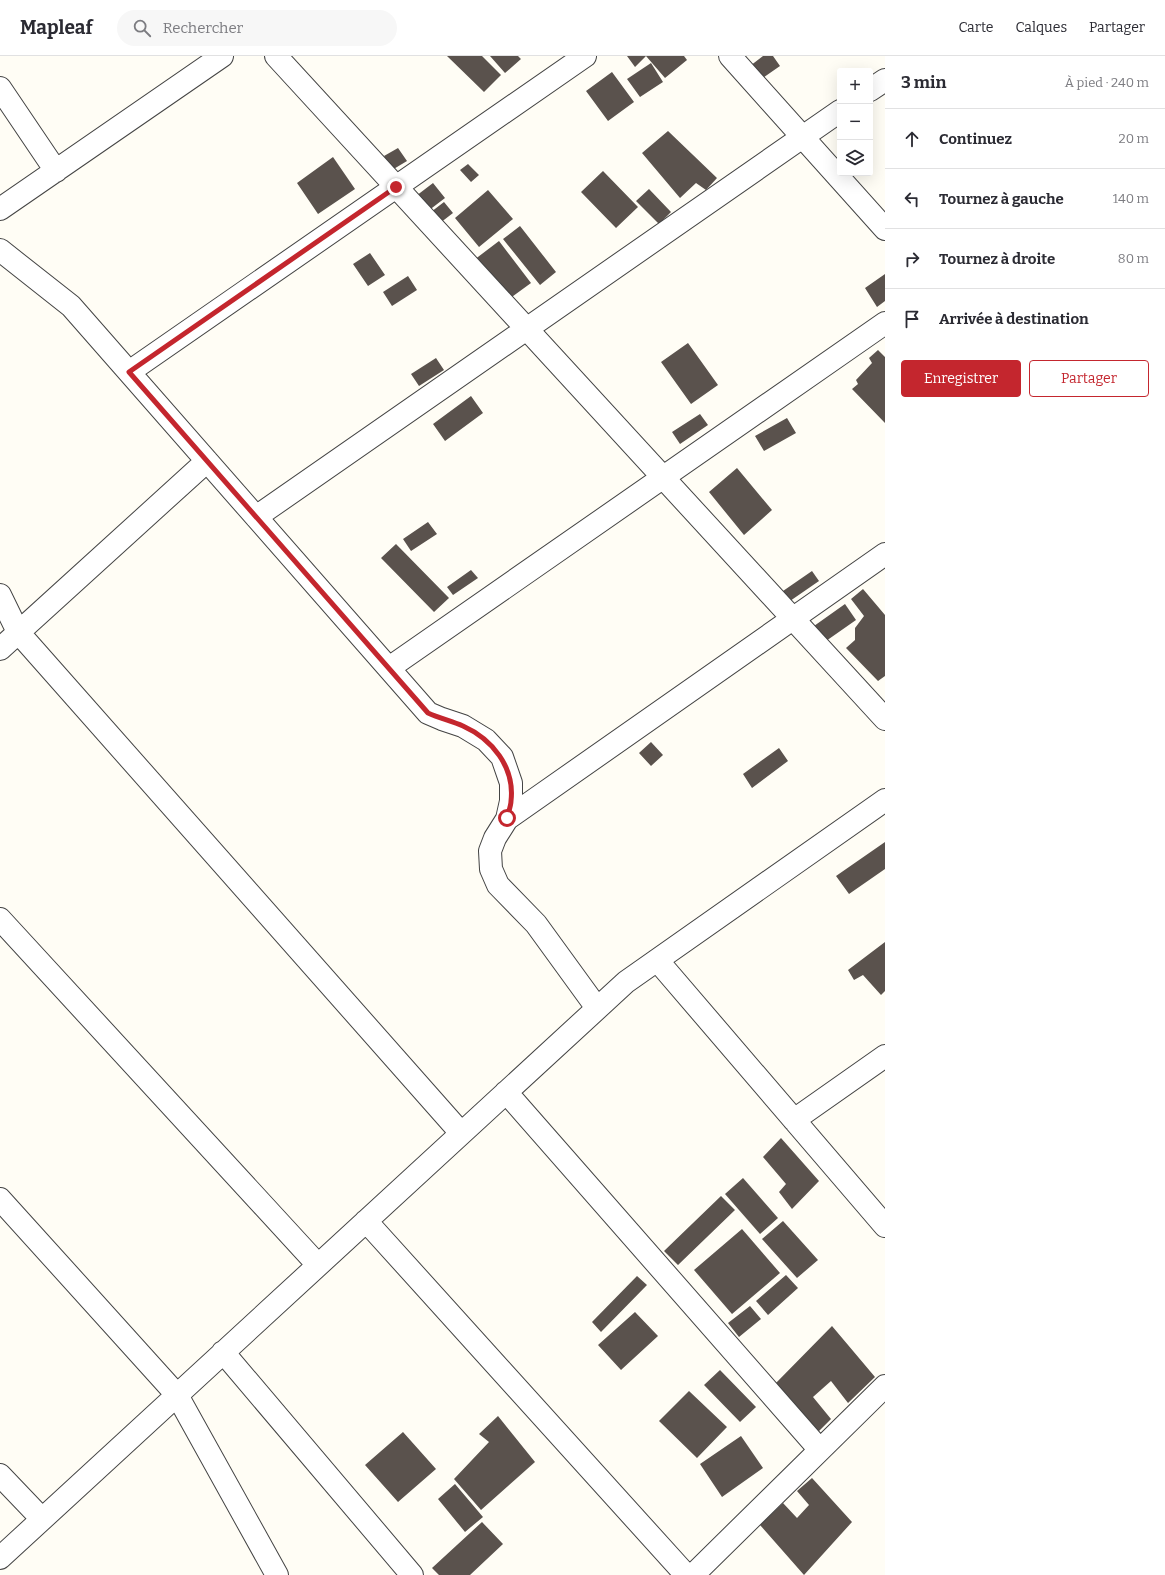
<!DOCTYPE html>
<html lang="fr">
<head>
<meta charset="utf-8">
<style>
	body { margin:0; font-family:Bitter,serif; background:#f7f7f7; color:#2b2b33 }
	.controls { position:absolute; right:12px; top:12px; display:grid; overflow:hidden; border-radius:4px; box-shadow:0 4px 16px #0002 }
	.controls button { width:36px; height:36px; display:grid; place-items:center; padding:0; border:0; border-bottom:1px solid #e1e1e2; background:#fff; color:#2b2b33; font:20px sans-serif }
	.stop { position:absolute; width:12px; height:12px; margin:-9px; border:3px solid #c4262e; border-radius:50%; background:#fff }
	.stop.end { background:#c4262e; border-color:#fff; box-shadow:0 1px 4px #0008 }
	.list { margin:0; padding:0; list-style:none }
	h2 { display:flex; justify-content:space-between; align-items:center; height:52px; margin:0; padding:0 16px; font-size:17px }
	h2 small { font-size:13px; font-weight:400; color:#7c7c81 }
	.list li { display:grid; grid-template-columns:26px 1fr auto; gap:12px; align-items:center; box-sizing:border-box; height:60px; padding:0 16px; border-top:1px solid #e1e1e2 }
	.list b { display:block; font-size:15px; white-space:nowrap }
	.list em { font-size:13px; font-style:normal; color:#7c7c81 }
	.actions { display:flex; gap:8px; padding:12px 16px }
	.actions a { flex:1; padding:9px 0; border:1px solid #c4262e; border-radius:4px; text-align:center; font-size:14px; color:#c4262e }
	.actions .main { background:#c4262e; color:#fff }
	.icon { flex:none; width:22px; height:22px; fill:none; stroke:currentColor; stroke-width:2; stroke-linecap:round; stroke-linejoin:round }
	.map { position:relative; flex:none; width:885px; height:1519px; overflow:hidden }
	header { display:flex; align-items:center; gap:24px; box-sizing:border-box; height:56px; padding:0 20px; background:#fff; border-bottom:1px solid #e1e1e2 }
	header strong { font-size:19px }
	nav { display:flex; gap:22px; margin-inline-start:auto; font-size:14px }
	.search { width:280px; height:36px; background:#f7f7f7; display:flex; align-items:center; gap:10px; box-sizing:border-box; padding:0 14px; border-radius:22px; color:#7c7c81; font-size:15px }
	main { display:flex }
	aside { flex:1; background:#fff }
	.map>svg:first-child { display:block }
</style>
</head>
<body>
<header>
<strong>Mapleaf</strong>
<div class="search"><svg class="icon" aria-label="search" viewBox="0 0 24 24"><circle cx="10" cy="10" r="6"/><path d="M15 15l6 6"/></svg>Rechercher</div>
<nav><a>Carte</a><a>Calques</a><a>Partager</a></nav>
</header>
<main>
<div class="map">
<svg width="885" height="1519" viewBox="0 0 885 1519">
	<rect width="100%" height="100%" fill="#fffdf5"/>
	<path fill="#5a524d" d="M 447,0 L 482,0 L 501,19 L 484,36 Z
		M 490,0 L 518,0 L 521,3 L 505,17 Z
		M 627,0 L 684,0 L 687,4 L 665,22 L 646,0 L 635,11 Z
		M 763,0 L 773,0 L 780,10 L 760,24 L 750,10 Z
		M 651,7 L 663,26 L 640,41 L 627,23 Z
		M 612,16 L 634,46 L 608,65 L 586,35 Z
		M 668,75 L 717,122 L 706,134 L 696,127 L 680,142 L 642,97 Z
		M 398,92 L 407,105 L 392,114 L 384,100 Z
		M 333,101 L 355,133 L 318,158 L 297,127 Z
		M 468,108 L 479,119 L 471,126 L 460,114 Z
		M 603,115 L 638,151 L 616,172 L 581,136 Z
		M 433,127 L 445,142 L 428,155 L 416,140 Z
		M 649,133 L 671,156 L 659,168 L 636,145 Z
		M 488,134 L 513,163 L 479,191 L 455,162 Z
		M 444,146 L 453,157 L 440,167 L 431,156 Z
		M 520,170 L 556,216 L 540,229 L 503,183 Z
		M 499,185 L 531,227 L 505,246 L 474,204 Z
		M 370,197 L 385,219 L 368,230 L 353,208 Z
		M 885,218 L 885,245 L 877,251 L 865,232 Z
		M 408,220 L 417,234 L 392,250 L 383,236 Z
		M 688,287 L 718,329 L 691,348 L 661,306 Z
		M 878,294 L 885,301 L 885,367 L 852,333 L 858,328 L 856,324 L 872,307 L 869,302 Z
		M 436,302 L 444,314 L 419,330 L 411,318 Z
		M 471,340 L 483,357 L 445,385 L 433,368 Z
		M 700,358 L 708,369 L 680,388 L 672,376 Z
		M 787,362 L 796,377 L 764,395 L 755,380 Z
		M 737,412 L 772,454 L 744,479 L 709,436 Z
		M 428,466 L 437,478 L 411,495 L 403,483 Z
		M 396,488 L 449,542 L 434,556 L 381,502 Z
		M 471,514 L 478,522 L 453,539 L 447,531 Z
		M 812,515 L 819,525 L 790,545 L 783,535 Z
		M 863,533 L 885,559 L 885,620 L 878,625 L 846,592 L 855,584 L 855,572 L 864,560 L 851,543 Z
		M 845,548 L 856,564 L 826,585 L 814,570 Z
		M 651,686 L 663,699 L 651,710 L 639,697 Z
		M 779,692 L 788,705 L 752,732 L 743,718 Z
		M 885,786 L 885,813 L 849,838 L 836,820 Z
		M 885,886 L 885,935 L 881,939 L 863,919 L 854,924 L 848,914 Z
		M 781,1082 L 819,1125 L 792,1153 L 779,1136 L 786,1128 L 763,1101 Z
		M 743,1122 L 778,1162 L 760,1178 L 725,1138 Z
		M 721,1140 L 735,1154 L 678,1209 L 664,1195 Z
		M 783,1165 L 818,1204 L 797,1222 L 762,1183 Z
		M 742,1173 L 780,1217 L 732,1258 L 694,1214 Z
		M 786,1219 L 798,1232 L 768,1259 L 756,1245 Z
		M 637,1220 L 647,1229 L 601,1276 L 592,1266 Z
		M 750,1250 L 761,1263 L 739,1281 L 728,1267 Z
		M 635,1256 L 658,1280 L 621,1314 L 598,1289 Z
		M 832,1270 L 875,1321 L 848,1347 L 831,1325 L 813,1341 L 831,1363 L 817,1377 L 774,1329 Z
		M 720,1314 L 756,1351 L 740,1366 L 704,1329 Z
		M 689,1335 L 727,1371 L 697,1402 L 659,1365 Z
		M 498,1360 L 535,1406 L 481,1454 L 454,1423 L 489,1386 L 479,1378 Z
		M 403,1376 L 436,1413 L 398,1446 L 365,1409 Z
		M 741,1380 L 763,1412 L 722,1441 L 700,1408 Z
		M 812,1422 L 852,1466 L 804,1519 L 760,1469 L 783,1447 L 797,1462 L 809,1449 L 797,1435 Z
		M 455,1428 L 483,1461 L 465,1476 L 438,1443 Z
		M 482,1466 L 503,1488 L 470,1519 L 439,1519 L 432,1512 Z"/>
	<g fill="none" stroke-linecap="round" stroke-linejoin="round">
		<defs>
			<path id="street" d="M 276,0 L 885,663
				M 730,0 L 885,173
				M 0,32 L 56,115
				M 870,34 L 885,24
				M 0,153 L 222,0
				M 0,194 L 71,250 L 428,657 L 442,663 L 463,670 L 486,684 L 502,701 L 511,727 L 511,745 L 507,763 L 495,782 L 490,795 L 491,813 L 498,829 L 536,868 L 597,952
				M 129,316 L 585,0
				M 256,461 L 840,55
				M 0,539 L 18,576 L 461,1077
				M 0,593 L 207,405
				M 389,612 L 885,267
				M 507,763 L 885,498
				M 0,863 L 318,1209
				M 657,904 L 885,1170
				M 506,1036 L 820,1394
				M 794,1064 L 885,1000
				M 0,1143 L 177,1339 L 277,1519
				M 366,1165 L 686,1519
				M 223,1296 L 412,1519
				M 0,1419 L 42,1463
				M 0,1502 L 626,926 L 885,744
				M 693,1519 L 885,1330"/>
		</defs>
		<use href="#street" stroke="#444" stroke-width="24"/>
		<use href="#street" stroke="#fff" stroke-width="22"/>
	</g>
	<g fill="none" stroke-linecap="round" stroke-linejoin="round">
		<path stroke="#c4262e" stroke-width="5" d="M 396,131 L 129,316 L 428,657 C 439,662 451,665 463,670 C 492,683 515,711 511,745 C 511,750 508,757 507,762"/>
	</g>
</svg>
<div class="controls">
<button>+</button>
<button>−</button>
<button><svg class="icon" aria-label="layers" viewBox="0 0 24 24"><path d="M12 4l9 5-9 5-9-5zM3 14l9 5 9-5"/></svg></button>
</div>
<div class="stop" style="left:507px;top:762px"></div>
<div class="stop end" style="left:396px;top:131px"></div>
</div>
<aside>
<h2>3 min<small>À pied · 240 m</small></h2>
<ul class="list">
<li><svg class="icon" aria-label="ahead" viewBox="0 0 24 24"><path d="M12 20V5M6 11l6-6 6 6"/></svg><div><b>Continuez</b></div><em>20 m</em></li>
<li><svg class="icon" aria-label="left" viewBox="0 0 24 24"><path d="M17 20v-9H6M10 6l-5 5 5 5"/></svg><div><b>Tournez à gauche</b></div><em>140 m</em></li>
<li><svg class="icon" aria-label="right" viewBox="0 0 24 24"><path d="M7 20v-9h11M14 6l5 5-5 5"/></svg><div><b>Tournez à droite</b></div><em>80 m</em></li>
<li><svg class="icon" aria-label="arrive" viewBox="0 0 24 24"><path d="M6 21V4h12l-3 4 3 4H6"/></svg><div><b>Arrivée à destination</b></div></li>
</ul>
<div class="actions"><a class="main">Enregistrer</a><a>Partager</a></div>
</aside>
</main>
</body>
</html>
